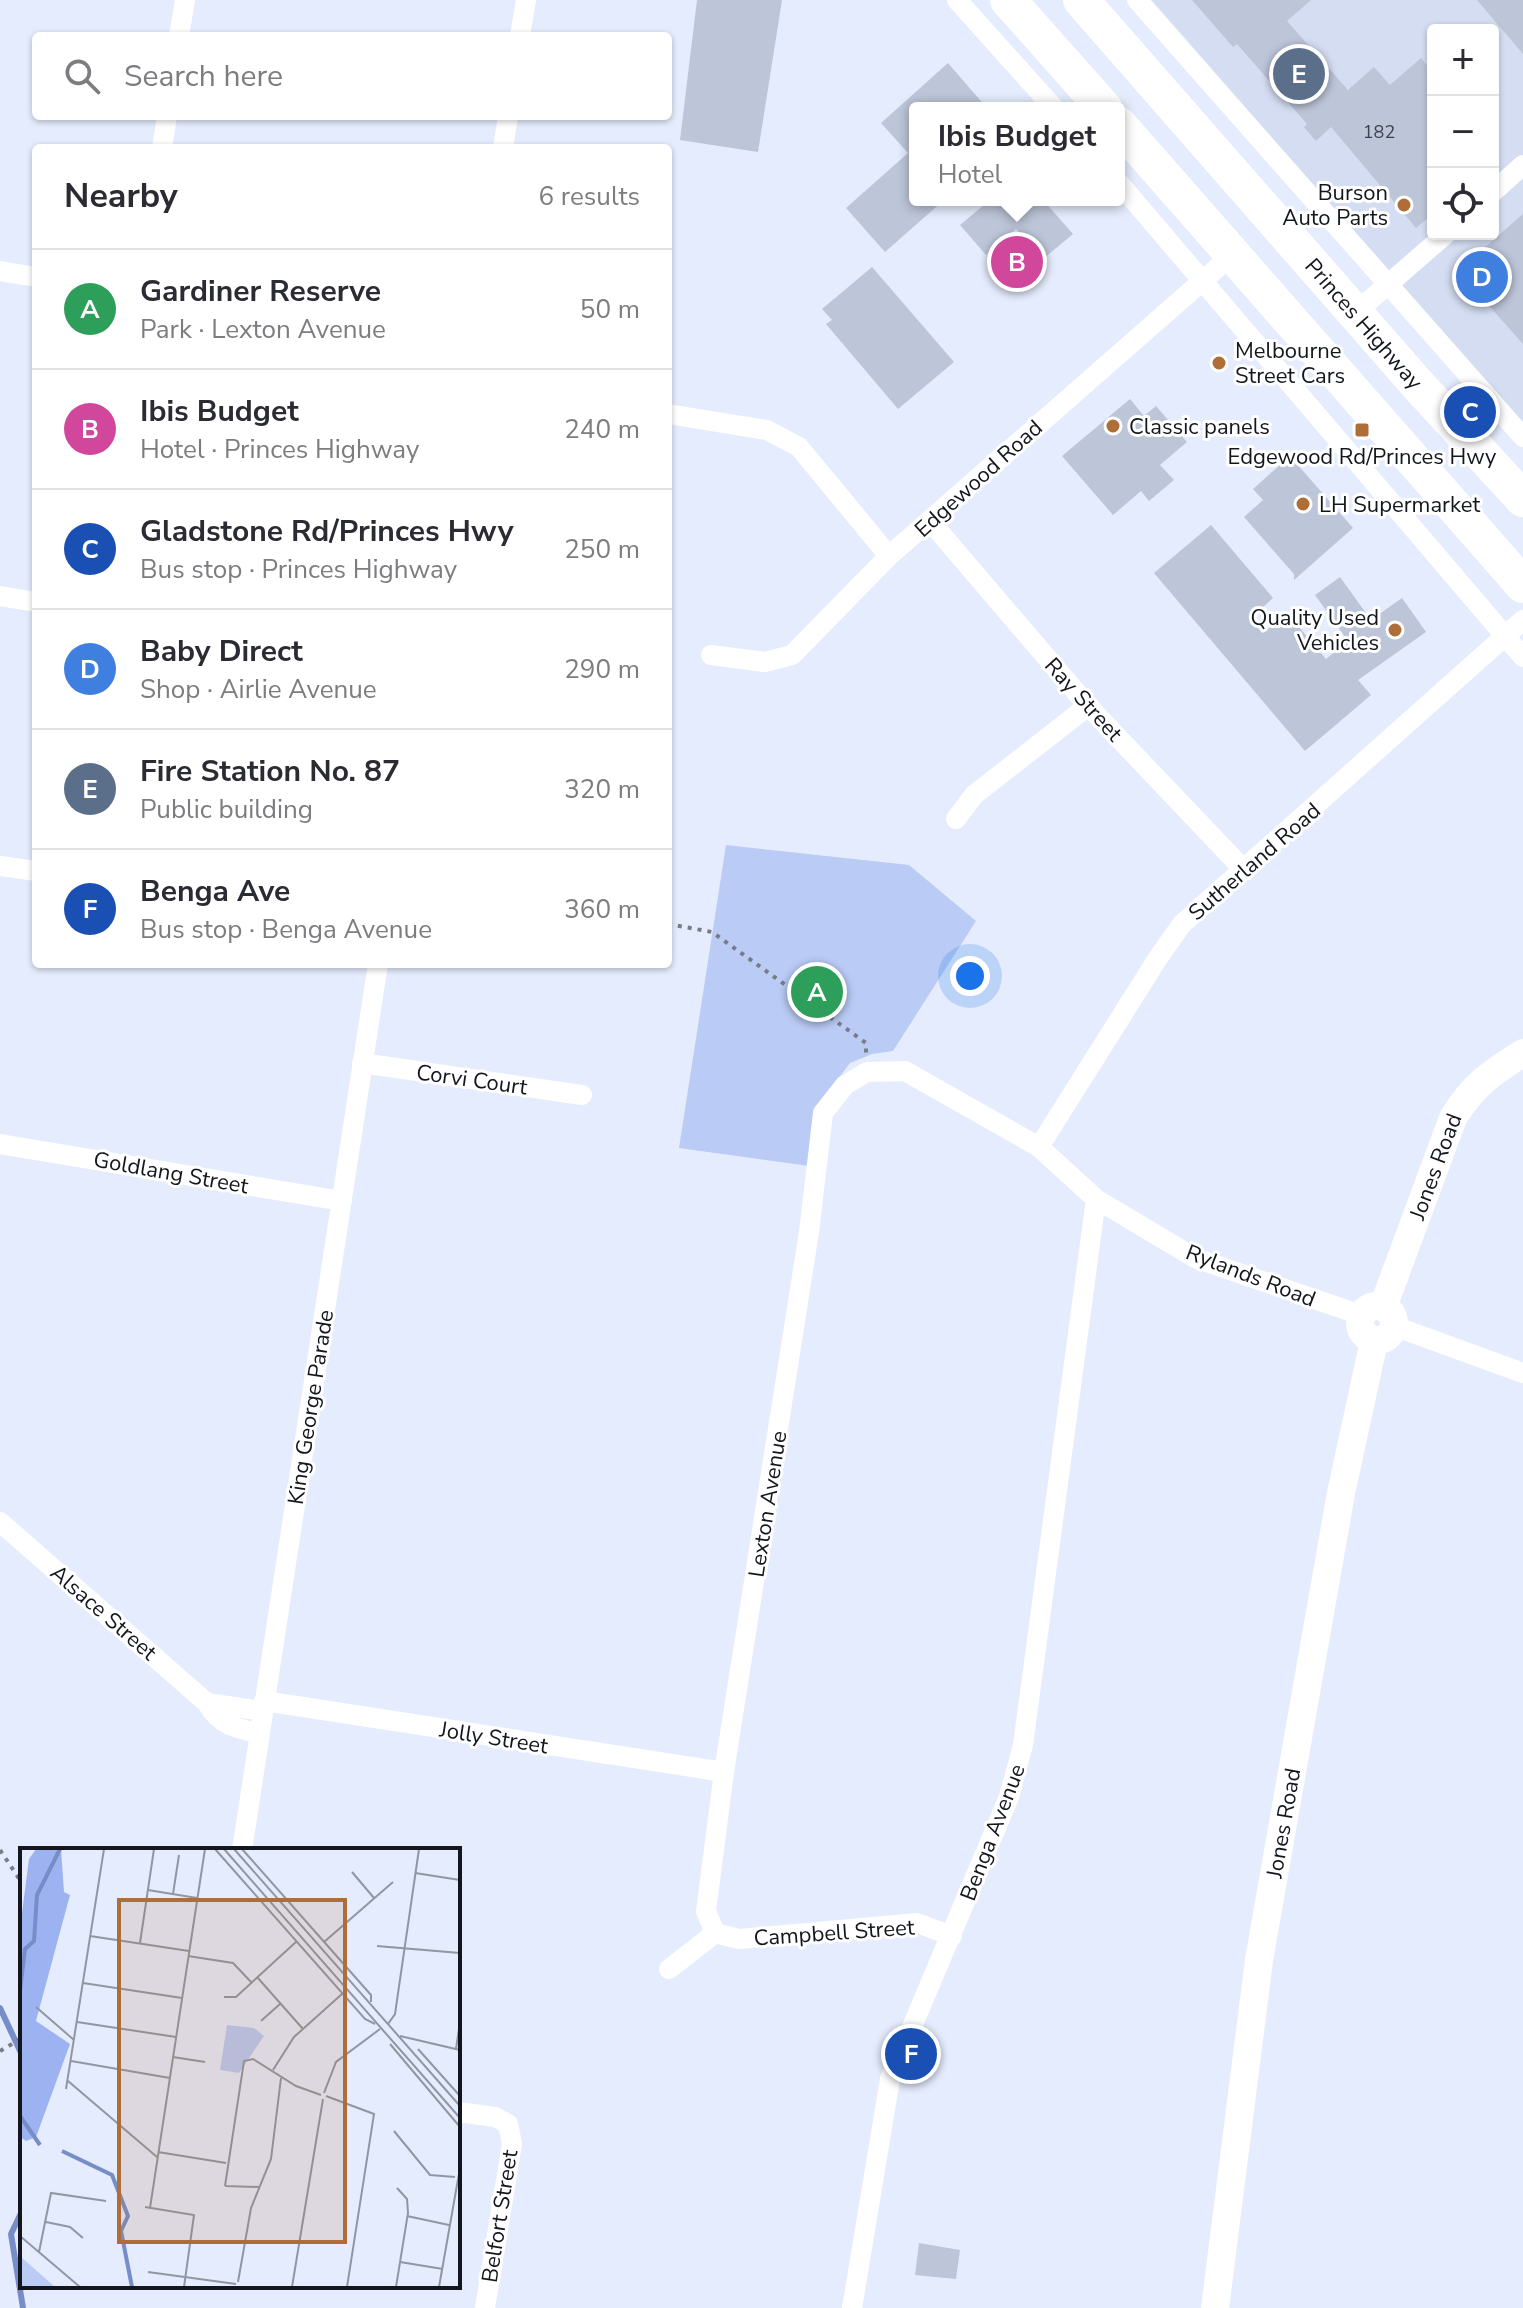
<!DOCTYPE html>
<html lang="en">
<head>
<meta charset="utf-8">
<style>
	body { margin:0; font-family:"Nunito Sans",sans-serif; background:#f2f2f3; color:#2b2b33 }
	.controls { position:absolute; right:24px; top:24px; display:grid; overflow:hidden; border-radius:8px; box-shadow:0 2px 6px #0004 }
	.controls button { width:72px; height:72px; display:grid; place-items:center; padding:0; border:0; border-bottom:2px solid #e1e1e2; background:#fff; color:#2b2b33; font:40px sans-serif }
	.you { position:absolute; left:970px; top:976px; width:28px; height:28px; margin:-20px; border:6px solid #fff; border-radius:50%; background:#1a73e8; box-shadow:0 0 0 12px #1a73e833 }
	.badge { display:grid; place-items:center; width:52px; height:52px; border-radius:50%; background:#d93025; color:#fff; font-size:26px; font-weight:700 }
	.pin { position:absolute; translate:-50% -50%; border:4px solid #fff; box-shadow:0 2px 8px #0006 }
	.popup { position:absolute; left:909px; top:102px; width:216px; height:104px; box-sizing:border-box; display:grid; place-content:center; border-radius:8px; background:#fff; filter:drop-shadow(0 2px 6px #0005); font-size:26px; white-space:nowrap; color:#7c7c81 }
	.popup b { font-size:30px; color:#2b2b33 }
	.popup::after { content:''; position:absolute; left:50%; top:100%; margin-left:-16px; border:16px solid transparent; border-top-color:#fff }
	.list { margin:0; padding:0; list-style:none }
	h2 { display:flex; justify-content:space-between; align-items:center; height:104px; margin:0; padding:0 32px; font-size:34px }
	h2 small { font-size:26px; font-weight:400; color:#7c7c81 }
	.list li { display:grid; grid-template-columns:52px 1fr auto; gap:24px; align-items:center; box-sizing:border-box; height:120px; padding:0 32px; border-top:2px solid #e1e1e2 }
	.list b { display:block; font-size:30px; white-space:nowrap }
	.list p { margin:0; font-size:26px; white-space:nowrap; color:#7c7c81 }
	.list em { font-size:26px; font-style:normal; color:#7c7c81 }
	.icon { flex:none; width:44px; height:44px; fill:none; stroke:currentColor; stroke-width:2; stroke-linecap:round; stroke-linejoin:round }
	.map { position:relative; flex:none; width:1523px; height:2308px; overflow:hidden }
	.search { position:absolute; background:#fff; box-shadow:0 2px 6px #0004; left:32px; top:32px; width:640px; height:88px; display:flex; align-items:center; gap:20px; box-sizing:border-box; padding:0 28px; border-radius:8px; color:#7c7c81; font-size:30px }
	.panel { position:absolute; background:#fff; box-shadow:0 2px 6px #0004; left:32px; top:144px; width:640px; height:824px; border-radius:8px }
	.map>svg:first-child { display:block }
</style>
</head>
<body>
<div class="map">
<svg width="1523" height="2308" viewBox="0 0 1523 2308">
	<rect width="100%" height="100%" fill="#e5ecfd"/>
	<path fill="#d4ddf2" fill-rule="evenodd" d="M 1152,0 L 1523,0 L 1523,423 L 1389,272 ZM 1433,30 L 1493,30 L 1493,234 L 1433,234 Z"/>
	<path fill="#bacbf6" d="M 726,845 L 909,865 L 976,921 L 893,1051 L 872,1054 L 850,1063 L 820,1103 L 809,1166 L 679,1148 Z"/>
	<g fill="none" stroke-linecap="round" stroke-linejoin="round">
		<path stroke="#778dc8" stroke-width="6" d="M 0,2008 L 22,2055
			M 22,2211 L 11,2234 L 23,2308"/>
	</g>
	<path fill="#bdc5d9" d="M 697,0 L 782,0 L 758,152 L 680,140 Z
		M 1192,0 L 1311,0 L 1287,21 L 1348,90 L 1374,67 L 1390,85 L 1421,58 L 1433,73 L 1433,214 L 1416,228 L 1331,127 L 1316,141 L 1304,127 L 1307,124 L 1237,44 L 1233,47 Z
		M 1477,0 L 1523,0 L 1523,54 Z
		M 948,63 L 987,108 L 915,108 L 915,200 L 944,200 L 885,252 L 846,208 L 908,153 L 881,123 Z
		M 990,200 L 1043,200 L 1073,234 L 1043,259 L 1016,229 L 986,255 L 960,225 Z
		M 1523,214 L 1523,344 L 1458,271 Z
		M 872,267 L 954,362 L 898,409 L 826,324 L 832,320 L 822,309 Z
		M 1130,399 L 1144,416 L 1156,406 L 1187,442 L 1160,465 L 1174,480 L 1149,501 L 1141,491 L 1113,515 L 1062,456 Z
		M 1290,456 L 1353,528 L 1294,580 L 1294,574 L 1244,517 L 1263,500 L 1253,489 Z
		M 1211,525 L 1273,598 L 1251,618 L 1262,633 L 1288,614 L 1326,659 L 1348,641 L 1315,595 L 1340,577 L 1371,620 L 1402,598 L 1426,632 L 1358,680 L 1371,695 L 1305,751 L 1154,573 Z
		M 919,2243 L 960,2250 L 956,2279 L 915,2275 Z"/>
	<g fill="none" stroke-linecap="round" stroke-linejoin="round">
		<path stroke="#777c87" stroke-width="4" stroke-dasharray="4 6" stroke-linecap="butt" d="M 668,924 L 712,932 L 866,1043 L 866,1053
			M 0,1850 L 22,1883
			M 0,2051 L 22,2038"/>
		<path stroke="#fff" stroke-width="20" d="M 957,0 L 1054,108
			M 1137,0 L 1523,437
			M 179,36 L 185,0
			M 520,36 L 526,0
			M 162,148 L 167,116
			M 503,148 L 508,116
			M 1119,183 L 1523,657
			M 1493,192 L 1523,165
			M 0,271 L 36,277
			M 1355,313 L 1446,234
			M 668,414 L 767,430 L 799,447 L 889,556
			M 930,521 L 1088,706 L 1245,871
			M 0,596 L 36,602
			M 711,655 L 765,662 L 792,655 L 889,556 L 1232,255
			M 956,819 L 974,795 L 1088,706
			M 0,866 L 36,871
			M 362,1063 L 582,1095
			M 0,1144 L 342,1201
			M 1039,1147 L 1158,958 L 1182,924 L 1523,620
			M 1394,1326 L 1523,1373
			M 0,1522 L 207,1703 C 219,1725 237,1729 259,1733
			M 264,1701 L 724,1772
			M 207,1703 L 263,1711
			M 242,1850 L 378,964
			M 715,1933 L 706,1911 L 724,1772 L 809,1232 L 823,1113 L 845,1085 L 867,1072 L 905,1071 L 1039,1147 L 1096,1199 L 1195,1258 L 1361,1315
			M 715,1933 L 739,1939 L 917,1923 L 952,1936
			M 669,1969 L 715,1933
			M 458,2112 L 495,2117 L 508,2124 L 512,2144 L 485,2308
			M 852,2308 L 890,2079 L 1009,1797 L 1023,1745 L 1096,1199"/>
		<g stroke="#fff" stroke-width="28">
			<circle cx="1377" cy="1323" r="17"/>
			<path id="s1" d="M 1383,1307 L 1453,1118 C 1473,1085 1491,1073 1523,1053"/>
			<path id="s2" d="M 1215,2308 L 1259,1960 L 1341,1493 L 1374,1341"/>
		</g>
		<g stroke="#fff" stroke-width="36">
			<path d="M 1008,0 L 1104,108"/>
			<path id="s3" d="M 1081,0 L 1418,385 L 1523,499"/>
			<path d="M 1119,125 L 1523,585"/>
		</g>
	</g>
	<g fill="#af6e37" stroke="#fff" stroke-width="3">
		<circle cx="1404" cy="205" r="8"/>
		<circle cx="1219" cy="363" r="8"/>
		<circle cx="1113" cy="426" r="8"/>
		<rect x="1354" y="422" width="16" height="16" rx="4"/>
		<circle cx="1303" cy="504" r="8"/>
		<circle cx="1395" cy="630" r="8"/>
	</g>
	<g text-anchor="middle" stroke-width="6" stroke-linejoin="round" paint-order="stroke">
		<g font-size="18" fill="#3e424c">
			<text x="1379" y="138">182</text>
		</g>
		<g font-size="22" fill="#13161d" stroke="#fff" text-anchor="start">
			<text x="1388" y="200" text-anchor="end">Burson<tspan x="1388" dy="25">Auto Parts</tspan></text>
			<text x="1235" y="358">Melbourne<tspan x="1235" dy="25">Street Cars</tspan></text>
			<text x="1129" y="434">Classic panels</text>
			<text x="1362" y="464" text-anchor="middle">Edgewood Rd/Princes Hwy</text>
			<text x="1319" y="512">LH Supermarket</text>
			<text x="1379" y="625" text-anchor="end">Quality Used<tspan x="1379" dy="25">Vehicles</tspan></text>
		</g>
		<g font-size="22" fill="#13161d" stroke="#fff">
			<text dy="8" stroke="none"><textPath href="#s3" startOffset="430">Princes Highway</textPath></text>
			<text transform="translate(978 478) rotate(-42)" y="8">Edgewood Road</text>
			<text transform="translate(1084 699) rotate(48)" y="8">Ray Street</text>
			<text transform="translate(1254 861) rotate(-41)" y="8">Sutherland Road</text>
			<text transform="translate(472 1079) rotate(8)" y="8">Corvi Court</text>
			<text dy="8" stroke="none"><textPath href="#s1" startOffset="150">Jones Road</textPath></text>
			<text transform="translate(171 1172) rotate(10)" y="8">Goldlang Street</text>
			<text transform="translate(1251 1275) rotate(21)" y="8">Rylands Road</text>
			<text transform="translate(310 1407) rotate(-81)" y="8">King George Parade</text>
			<text transform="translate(767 1504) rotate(-81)" y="8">Lexton Avenue</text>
			<text transform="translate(104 1612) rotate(41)" y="8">Alsace Street</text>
			<text transform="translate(494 1737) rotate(9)" y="8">Jolly Street</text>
			<text dy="8" stroke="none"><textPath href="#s2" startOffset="490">Jones Road</textPath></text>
			<text transform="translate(992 1832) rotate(-69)" y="8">Benga Avenue</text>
			<text transform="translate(834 1932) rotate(-4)" y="8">Campbell Street</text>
			<text transform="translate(499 2216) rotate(-81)" y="8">Belfort Street</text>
		</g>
	</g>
	<g transform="translate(20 1848)">
		<rect width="440" height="440" fill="#e5ecfd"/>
		<path d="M 16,1 L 41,1 L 44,44 L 50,47 L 16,173 L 50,196 L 16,289 L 6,293 L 0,289 L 0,80 L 9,11 Z" fill="#9db3f1"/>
		<path d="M 207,177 L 234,180 L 244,188 L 219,225 L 200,222 ZM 0,408 L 35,439 L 0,439 Z" fill="#bacbf6"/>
		<path fill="none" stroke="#778dc8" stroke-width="4" d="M 0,142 L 5,101 L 14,93 L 17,47 L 40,1M 0,268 L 20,297M 42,303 L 92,327 L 108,368 L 101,383 L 112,439"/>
		<path fill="none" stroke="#9196a3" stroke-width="2" d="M 195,1 L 345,171 L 355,176M 204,1 L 440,270M 214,1 L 440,258M 222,1 L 351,147 L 351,154M 332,24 L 354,50M 395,25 L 440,32M 128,42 L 177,50M 153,46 L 159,7M 70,88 L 169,103M 304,94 L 373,34M 120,95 L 134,1M 357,98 L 440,105M 168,108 L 213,115 L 231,134M 237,129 L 283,181M 63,135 L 162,150M 204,149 L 216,149 L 277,93M 16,159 L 54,192M 241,173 L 260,156M 57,174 L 156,189M 368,176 L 375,166 L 399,1M 380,188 L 440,202M 370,196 L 440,279M 398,201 L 440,248M 436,201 L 440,174M 153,209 L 185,214M 51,213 L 150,230M 253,222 L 274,189 L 322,146M 48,233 L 137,309M 46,241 L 84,1M 304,245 L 316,214 L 360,181M 306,248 L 354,266 L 327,439M 374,283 L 410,327 L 435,329M 138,304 L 206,315M 205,338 L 224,213 L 233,211 L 276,238 L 301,247M 205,338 L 240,339M 125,359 L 174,367 L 164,439M 130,360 L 185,1M 387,368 L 429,377M 26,374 L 50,379 L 63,390M 0,388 L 60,439M 19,404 L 31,345 L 86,353M 380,414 L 423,421M 128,424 L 216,436M 218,434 L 231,360 L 251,311 L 261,230M 272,439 L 303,251M 376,439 L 388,365 L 387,351 L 377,340M 419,439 L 440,320"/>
		<path fill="#af6e37" fill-opacity="0.15" stroke="#af6e37" stroke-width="4" d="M 99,52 L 325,52 L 325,394 L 99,394 Z"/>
		<rect width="440" height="440" fill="none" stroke="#13161d" stroke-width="4"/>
	</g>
</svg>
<div class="controls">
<button>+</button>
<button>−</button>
<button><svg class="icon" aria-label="locate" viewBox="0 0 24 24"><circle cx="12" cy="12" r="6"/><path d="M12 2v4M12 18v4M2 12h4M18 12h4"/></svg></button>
</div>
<div class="you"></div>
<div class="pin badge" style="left:817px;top:992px;background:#2e9e5b">A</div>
<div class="pin badge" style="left:1017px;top:262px;background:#d1479c">B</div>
<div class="popup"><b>Ibis Budget</b>Hotel</div>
<div class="pin badge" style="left:1470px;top:412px;background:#1a4fb4">C</div>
<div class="pin badge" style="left:1482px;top:277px;background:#3f7fe0">D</div>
<div class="pin badge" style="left:1299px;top:74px;background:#5c6f8a">E</div>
<div class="pin badge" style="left:911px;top:2054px;background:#1a4fb4">F</div>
<div class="search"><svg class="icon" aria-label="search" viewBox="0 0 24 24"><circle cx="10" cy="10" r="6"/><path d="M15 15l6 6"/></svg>Search here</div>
<section class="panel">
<h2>Nearby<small>6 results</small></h2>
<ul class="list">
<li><span class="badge" style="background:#2e9e5b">A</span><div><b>Gardiner Reserve</b><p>Park · Lexton Avenue</p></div><em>50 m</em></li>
<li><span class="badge" style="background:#d1479c">B</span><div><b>Ibis Budget</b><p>Hotel · Princes Highway</p></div><em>240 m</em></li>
<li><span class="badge" style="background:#1a4fb4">C</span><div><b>Gladstone Rd/Princes Hwy</b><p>Bus stop · Princes Highway</p></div><em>250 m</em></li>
<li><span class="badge" style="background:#3f7fe0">D</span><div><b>Baby Direct</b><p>Shop · Airlie Avenue</p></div><em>290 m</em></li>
<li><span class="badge" style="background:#5c6f8a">E</span><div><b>Fire Station No. 87</b><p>Public building</p></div><em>320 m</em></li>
<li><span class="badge" style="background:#1a4fb4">F</span><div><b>Benga Ave</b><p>Bus stop · Benga Avenue</p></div><em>360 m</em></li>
</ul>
</section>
</div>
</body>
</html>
